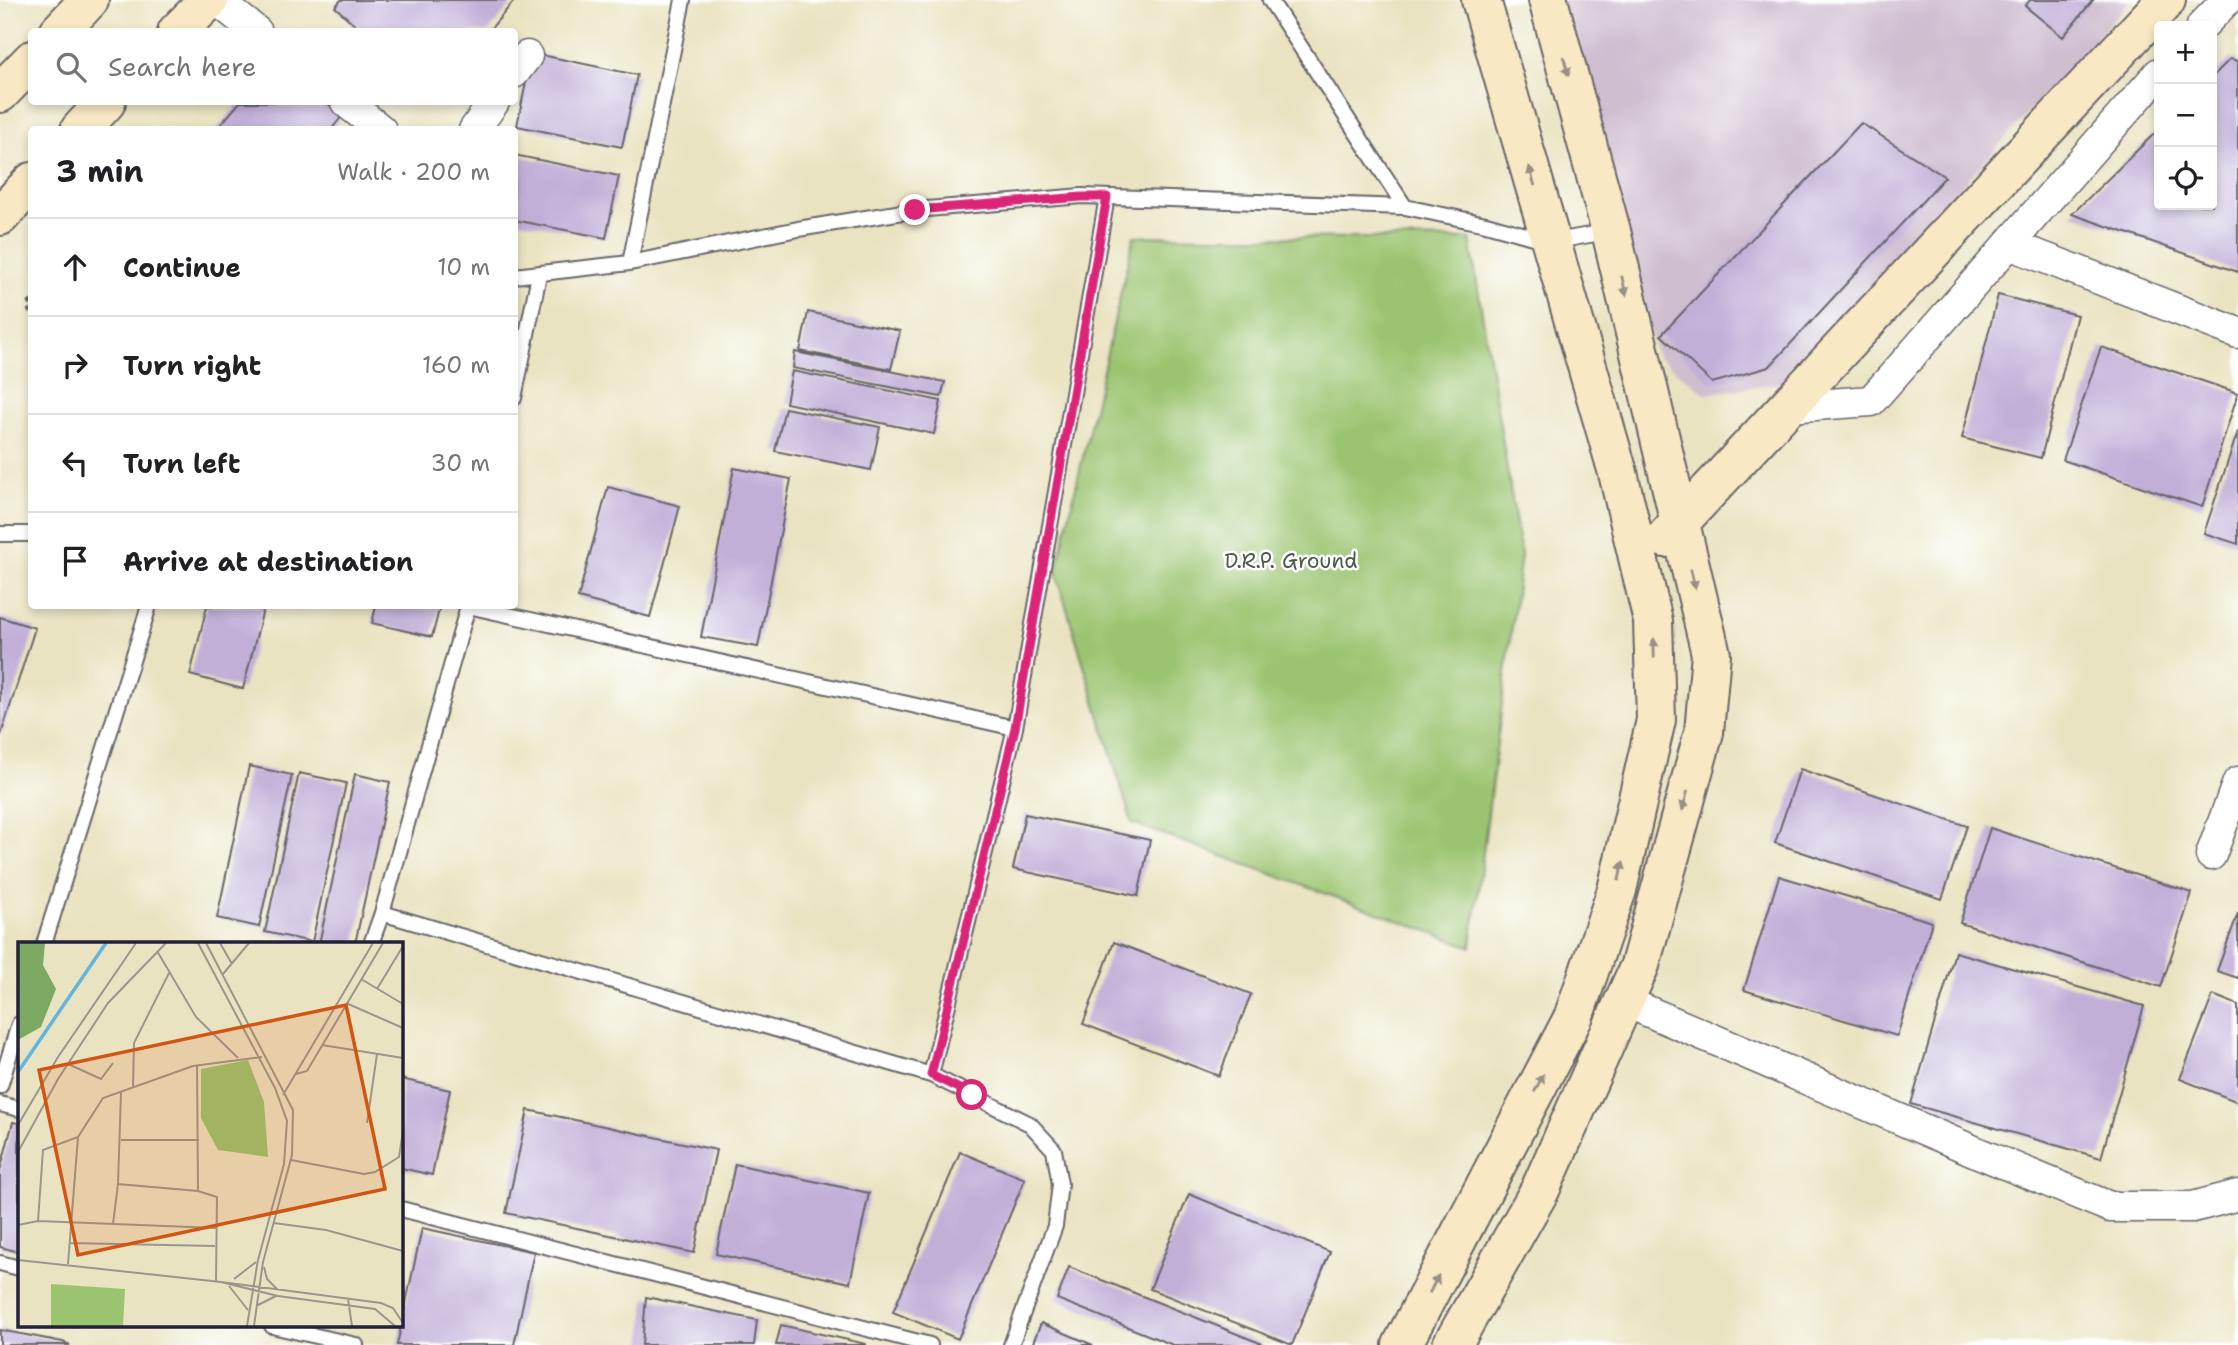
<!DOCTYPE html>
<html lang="en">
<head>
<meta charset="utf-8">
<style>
	body { margin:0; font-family:"Shantell Sans",sans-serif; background:#f2f2f2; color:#202124 }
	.controls { position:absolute; right:21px; top:21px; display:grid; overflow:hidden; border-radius:7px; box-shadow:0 4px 10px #0003 }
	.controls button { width:63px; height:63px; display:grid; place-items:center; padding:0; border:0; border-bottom:2px solid #e0e0e0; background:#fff; color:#202124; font:35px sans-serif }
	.stop { position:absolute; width:21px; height:21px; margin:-16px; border:5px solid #db2777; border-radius:50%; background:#fff }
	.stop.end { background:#db2777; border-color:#fff; box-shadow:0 2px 7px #0008 }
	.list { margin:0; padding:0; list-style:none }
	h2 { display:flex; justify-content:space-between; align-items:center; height:91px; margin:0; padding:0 28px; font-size:30px }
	h2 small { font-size:23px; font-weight:400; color:#757577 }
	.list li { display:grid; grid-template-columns:46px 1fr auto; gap:21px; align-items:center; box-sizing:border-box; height:98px; padding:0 28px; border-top:2px solid #e0e0e0 }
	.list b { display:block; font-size:26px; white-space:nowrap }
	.list em { font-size:23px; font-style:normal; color:#757577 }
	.icon { flex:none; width:38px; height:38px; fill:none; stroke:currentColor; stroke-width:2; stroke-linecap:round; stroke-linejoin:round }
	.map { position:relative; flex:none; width:2238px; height:1345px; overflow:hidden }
	.search { position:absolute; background:#fff; box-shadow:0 4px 10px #0003; left:28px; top:28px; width:490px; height:77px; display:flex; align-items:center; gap:18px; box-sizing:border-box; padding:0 24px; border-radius:7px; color:#757577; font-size:26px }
	.panel { position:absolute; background:#fff; box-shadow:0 4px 10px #0003; left:28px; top:126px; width:490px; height:483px; border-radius:7px }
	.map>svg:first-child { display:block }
</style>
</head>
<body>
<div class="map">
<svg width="2238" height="1345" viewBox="0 0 2238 1345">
	<rect width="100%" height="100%" fill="#fff"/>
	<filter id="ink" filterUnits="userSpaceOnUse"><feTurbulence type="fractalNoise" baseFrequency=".0143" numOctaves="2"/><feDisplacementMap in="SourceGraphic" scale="14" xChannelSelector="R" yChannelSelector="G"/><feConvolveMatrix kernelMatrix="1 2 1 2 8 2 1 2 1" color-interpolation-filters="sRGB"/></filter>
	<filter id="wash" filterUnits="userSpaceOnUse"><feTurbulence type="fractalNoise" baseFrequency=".00686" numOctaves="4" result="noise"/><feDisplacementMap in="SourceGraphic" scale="28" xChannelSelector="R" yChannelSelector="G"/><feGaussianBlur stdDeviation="1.57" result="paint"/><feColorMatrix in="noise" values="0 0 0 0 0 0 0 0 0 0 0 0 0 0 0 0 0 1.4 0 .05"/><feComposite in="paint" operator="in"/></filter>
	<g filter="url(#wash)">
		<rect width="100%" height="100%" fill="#eae3c1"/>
		<path fill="#cfbdd0" d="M 1558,0 L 2131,0 L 1784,382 L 1706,394 L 1657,356 Z"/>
		<path fill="#9bc470" stroke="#5e7356" stroke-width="2" d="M 1134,236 L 1470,239 L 1521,555 L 1471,947 L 1132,823 L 1056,573 Z"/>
		<g id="blocks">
			<path fill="#c1afd8" d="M 341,0 L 515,0 L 488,32 L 363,32 L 335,7 Z
				M 2030,0 L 2093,0 L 2063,37 L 2025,6 Z
				M 532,53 L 637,75 L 622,147 L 517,126 Z
				M 2230,59 L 2238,61 L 2238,272 L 2072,214 L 2159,129 L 2159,205 L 2212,205 L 2212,77 Z
				M 240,102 L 326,102 L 342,116 L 331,130 L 216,130 Z
				M 1861,123 L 1945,177 L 1769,367 L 1712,383 L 1661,335 Z
				M 514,155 L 619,176 L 606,238 L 514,220 Z
				M 1998,295 L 2077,315 L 2041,458 L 1962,438 Z
				M 808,312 L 900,331 L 891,369 L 800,351 Z
				M 2101,347 L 2238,393 L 2202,507 L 2063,460 Z
				M 795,352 L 945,382 L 941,397 L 793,368 Z
				M 792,371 L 941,401 L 934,434 L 786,403 Z
				M 785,408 L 880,427 L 871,470 L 775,451 Z
				M 2238,431 L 2238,544 L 2204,533 Z
				M 734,468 L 791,479 L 758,647 L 701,637 Z
				M 608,487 L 680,506 L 650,617 L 578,598 Z
				M 207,606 L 264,606 L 243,689 L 190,675 Z
				M 376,606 L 440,606 L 432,637 L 372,623 Z
				M 0,617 L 35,628 L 1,735 L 0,735 Z
				M 249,766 L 292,775 L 259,927 L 217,918 Z
				M 1800,769 L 1967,826 L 1942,899 L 1775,843 Z
				M 299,773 L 346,783 L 312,942 L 265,932 Z
				M 355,774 L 390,782 L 355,944 L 319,944 Z
				M 1025,814 L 1150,840 L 1138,896 L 1013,869 Z
				M 1990,828 L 2192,893 L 2161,987 L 1960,923 Z
				M 1779,876 L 1932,922 L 1897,1036 L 1744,990 Z
				M 2238,913 L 2238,978 L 2217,971 Z
				M 1114,942 L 1251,994 L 1219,1076 L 1083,1024 Z
				M 1955,952 L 2144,1006 L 2101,1158 L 1911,1104 Z
				M 2213,995 L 2238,1005 L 2238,1102 L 2180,1079 Z
				M 401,1079 L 450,1090 L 432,1175 L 401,1168 Z
				M 528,1110 L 716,1150 L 694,1253 L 506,1213 Z
				M 13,1122 L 19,1123 L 19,1252 L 0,1247 L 0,1171 Z
				M 960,1152 L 1025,1179 L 958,1339 L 893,1312 Z
				M 735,1164 L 869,1193 L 850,1283 L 716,1254 Z
				M 1189,1194 L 1330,1252 L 1292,1345 L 1150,1289 Z
				M 422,1228 L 534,1252 L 514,1345 L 397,1345 Z
				M 1069,1267 L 1265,1345 L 1173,1345 L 1057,1299 Z
				M 646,1297 L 757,1320 L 754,1345 L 642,1345 Z
				M 1041,1323 L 1093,1345 L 1032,1345 Z
				M 781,1325 L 866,1344 L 866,1345 L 776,1345 Z
				M 0,1330 L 63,1342 L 70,1345 L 0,1345 Z"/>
		</g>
	</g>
	<g filter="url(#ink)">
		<use href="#blocks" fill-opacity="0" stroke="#68666a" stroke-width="2"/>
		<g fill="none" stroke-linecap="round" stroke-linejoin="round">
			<defs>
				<path id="service" d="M 1270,0 L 1405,207
					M 630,263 L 683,0
					M 514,276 L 630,263 L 798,229 L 915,210 L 1082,196 L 1405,207 L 1486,224 L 1551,242 L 1611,231
					M 514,398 L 539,275
					M 0,534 L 32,534
					M 468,606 L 382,913 L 931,1075 L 1030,1124 L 1054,1150 L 1060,1184 L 1055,1226 L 1011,1345
					M 468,606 L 1015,728
					M 44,944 L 149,606
					M 371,944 L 382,913
					M 931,1075 L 1015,728 L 1107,197
					M 0,1086 L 19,1024
					M 0,1104 L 19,1109
					M 401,1209 L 930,1345
					M 0,1263 L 19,1268
					M 272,1326 L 356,1345"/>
				<path id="minor" d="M 217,0 L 257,32
					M 2202,26 L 2227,0
					M 514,73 L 527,56
					M 346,102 L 381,130
					M 474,130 L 494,102
					M 2009,244 L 2238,333
					M 1787,407 L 1871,401 L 2159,73
					M 2211,855 L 2238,782
					M 1624,1001 L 1981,1154 L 2110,1207 L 2193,1207 L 2238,1195"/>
				<path id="secondary" d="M 59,32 L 89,0
					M 177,32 L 209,0
					M 0,93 L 32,60
					M 80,130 L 106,102
					M 0,216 L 32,182
					M 1665,538 L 2166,0
					M 1402,1345 L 1573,1018 L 1617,890 L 1656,720 L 1653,621 L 1618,473 L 1481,0
					M 1452,1345 L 1540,1190 L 1640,965 L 1704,732 L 1711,654 L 1611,231 L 1548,0"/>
			</defs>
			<use href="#service" stroke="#68666a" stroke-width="18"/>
			<use href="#minor" stroke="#68666a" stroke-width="33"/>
			<use href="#secondary" stroke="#68666a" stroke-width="42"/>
			<path stroke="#68666a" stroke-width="4.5" stroke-dasharray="5 5" stroke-linecap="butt" d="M 32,301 L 27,306 L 32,315"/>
			<use href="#service" stroke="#fff" stroke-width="14"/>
			<use href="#minor" stroke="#fff" stroke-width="30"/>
			<use href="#secondary" stroke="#f8e8c3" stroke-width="38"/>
		</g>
		<defs><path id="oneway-solid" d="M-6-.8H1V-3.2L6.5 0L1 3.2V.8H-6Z" transform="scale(1.75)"/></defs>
		<g fill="#988f86">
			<use href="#oneway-solid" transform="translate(1566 66) rotate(75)"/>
			<use href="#oneway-solid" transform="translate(1532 176) rotate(-106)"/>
			<use href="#oneway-solid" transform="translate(1624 286) rotate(77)"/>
			<use href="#oneway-solid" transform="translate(1693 579) rotate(77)"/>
			<use href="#oneway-solid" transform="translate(1654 648) rotate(-91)"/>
			<use href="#oneway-solid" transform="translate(1685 801) rotate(105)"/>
			<use href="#oneway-solid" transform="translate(1621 871) rotate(-77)"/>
			<use href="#oneway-solid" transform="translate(1539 1083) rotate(-63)"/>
			<use href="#oneway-solid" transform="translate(1434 1284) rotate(-63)"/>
		</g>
	</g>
	<g fill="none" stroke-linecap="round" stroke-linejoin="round" filter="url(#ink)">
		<path stroke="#db2777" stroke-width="9" d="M 915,210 L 1082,197 L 1107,197 L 1015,728 L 931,1075 L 972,1095"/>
	</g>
	<g text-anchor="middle" stroke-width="5" stroke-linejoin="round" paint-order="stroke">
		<g font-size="21" fill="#4c5b4e" stroke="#fff">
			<text x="1291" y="568">D.R.P. Ground</text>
		</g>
	</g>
	<g transform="translate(18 942)">
		<rect width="385" height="385" fill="#eae3c1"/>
		<path d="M 230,118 L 246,160 L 250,215 L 200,208 L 183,176 L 183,127 ZM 33,342 L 107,347 L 105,384 L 33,384 Z" fill="#9bc470"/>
		<path d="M 0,1 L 27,1 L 25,23 L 38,47 L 23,85 L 0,98 Z" fill="#7caa62"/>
		<path fill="none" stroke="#62b5de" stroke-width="3.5" d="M 0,130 L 88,1"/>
		<path fill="none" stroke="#9a968b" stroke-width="2" d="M 180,1 L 257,146 L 269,179 L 266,222 L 240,318 L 229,384M 188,1 L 275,168 L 274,213 L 245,320 L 236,384M 202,1 L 214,22M 139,9 L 178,75 L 220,116M 205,32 L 231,1M 343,37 L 385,62M 359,47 L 385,4M 328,61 L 385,86M 304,103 L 385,116M 50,122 L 83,137 L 95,121M 179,123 L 180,249M 278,132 L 289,129 L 365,1M 115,146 L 116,101 L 151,31M 103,150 L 100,242 L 180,249 L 199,255 L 198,339M 265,153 L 355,1M 349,181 L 359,112M 0,183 L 40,115 L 118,1M 103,198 L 181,198M 0,210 L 40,137 L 90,61 L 148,1M 273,218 L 346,232 L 357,230 L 381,215 L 385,189M 20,279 L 25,208 L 60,195 L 85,156 L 175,124 L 244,115M 256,281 L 308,288 L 385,309M 95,282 L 100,242M 0,283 L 20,279 L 198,286M 51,301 L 197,304M 0,318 L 203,340 L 260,354 L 357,367 L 377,384M 50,322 L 60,195M 246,325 L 249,337 L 260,348M 216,337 L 238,320M 203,340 L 363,361 L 375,366 L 385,381M 211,344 L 230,368M 330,357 L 334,384M 238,364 L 258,354"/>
		<path fill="#d45411" fill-opacity="0.15" stroke="#d45411" stroke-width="3.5" d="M 328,63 L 367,247 L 60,313 L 21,128 Z"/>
		<rect width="385" height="385" fill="none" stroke="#22223b" stroke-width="3.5"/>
	</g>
</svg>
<div class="controls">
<button>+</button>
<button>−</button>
<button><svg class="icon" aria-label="locate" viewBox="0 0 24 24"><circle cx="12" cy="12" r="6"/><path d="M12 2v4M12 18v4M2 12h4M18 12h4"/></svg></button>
</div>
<div class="stop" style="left:972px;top:1095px"></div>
<div class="stop end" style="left:915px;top:210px"></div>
<div class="search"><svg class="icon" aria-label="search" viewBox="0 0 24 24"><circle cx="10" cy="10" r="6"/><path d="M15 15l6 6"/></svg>Search here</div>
<section class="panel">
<h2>3 min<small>Walk · 200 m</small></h2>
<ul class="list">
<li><svg class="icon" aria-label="ahead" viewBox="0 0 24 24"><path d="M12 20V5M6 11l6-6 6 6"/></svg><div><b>Continue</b></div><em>10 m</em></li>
<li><svg class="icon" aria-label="right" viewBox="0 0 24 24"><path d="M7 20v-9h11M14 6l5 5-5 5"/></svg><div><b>Turn right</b></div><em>160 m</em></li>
<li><svg class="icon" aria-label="left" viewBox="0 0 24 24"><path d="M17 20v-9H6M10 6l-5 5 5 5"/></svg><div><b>Turn left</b></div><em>30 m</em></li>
<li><svg class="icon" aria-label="arrive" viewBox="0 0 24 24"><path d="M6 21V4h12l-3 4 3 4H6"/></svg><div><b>Arrive at destination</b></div></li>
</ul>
</section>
</div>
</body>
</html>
